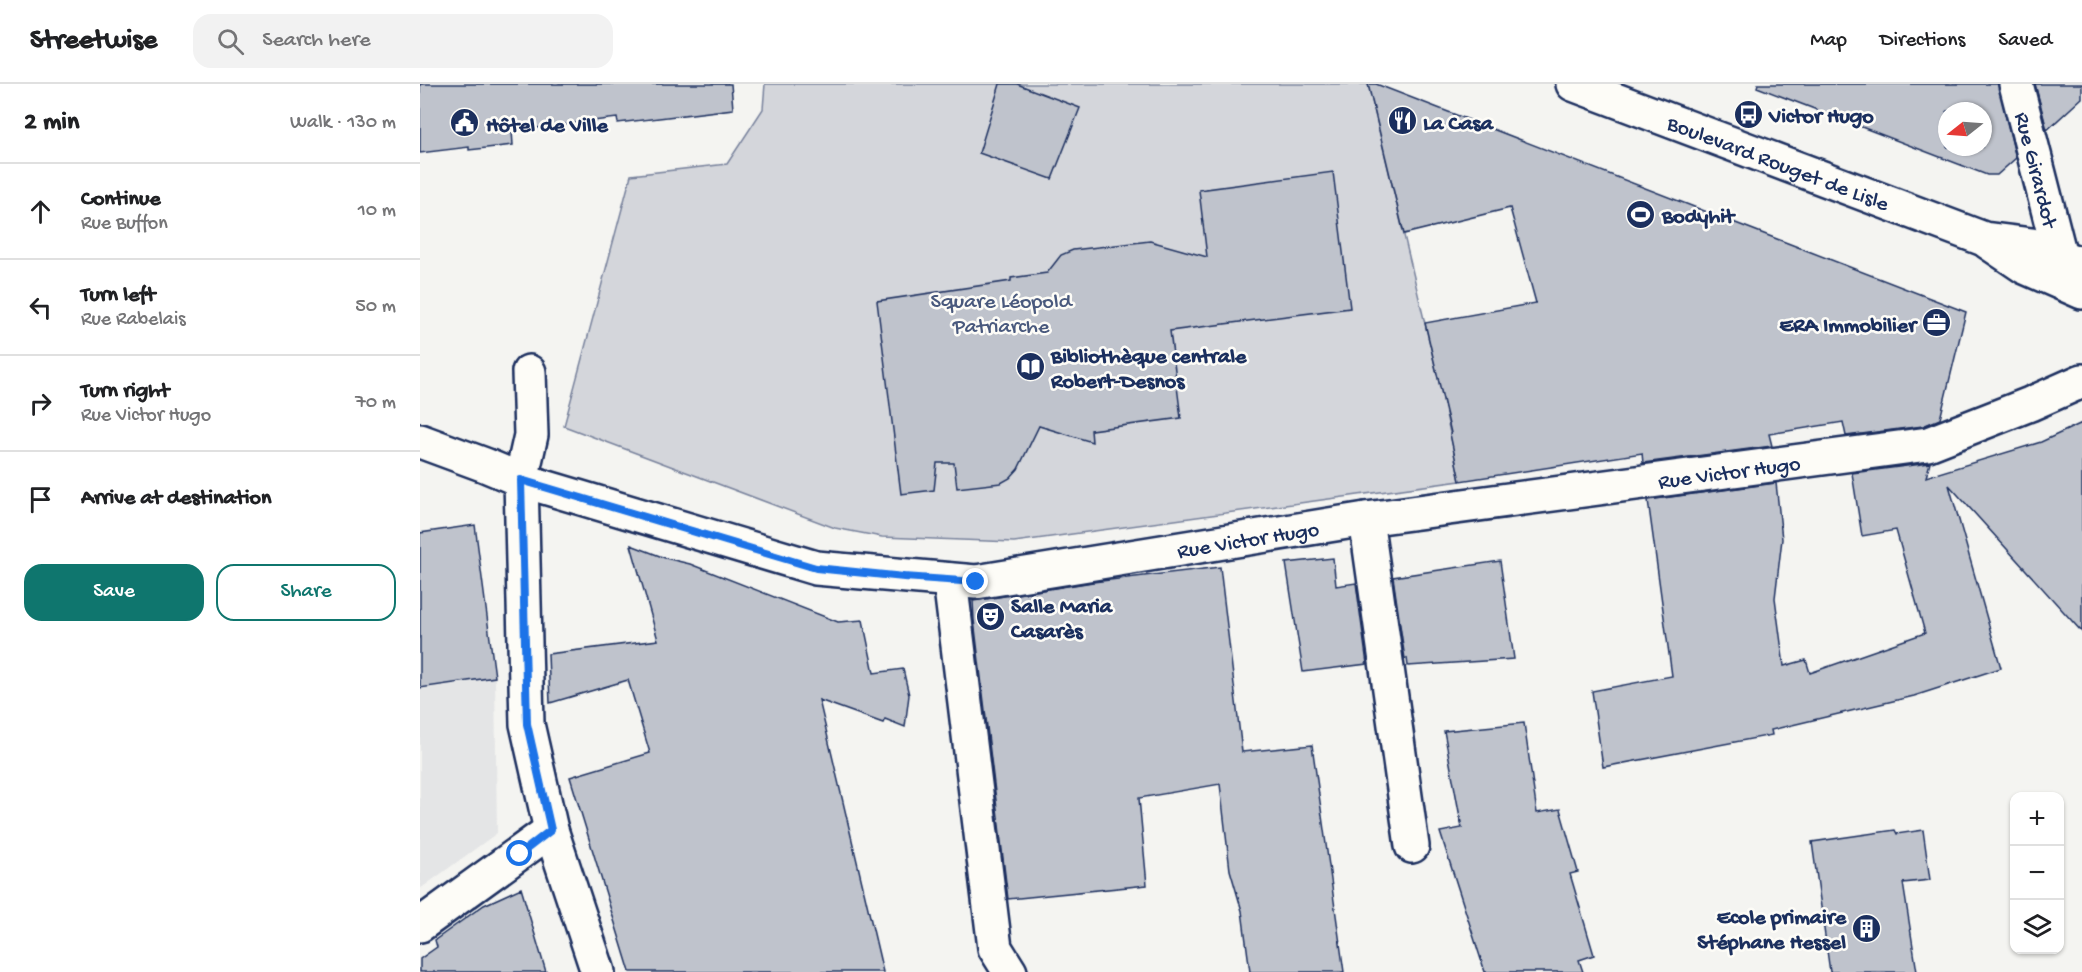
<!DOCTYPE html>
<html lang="en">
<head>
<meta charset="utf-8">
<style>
	body { margin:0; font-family:"Gochi Hand",sans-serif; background:#f2f2f2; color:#202124 }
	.controls { position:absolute; right:18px; bottom:18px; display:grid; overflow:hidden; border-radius:12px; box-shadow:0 2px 4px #0004 }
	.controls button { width:54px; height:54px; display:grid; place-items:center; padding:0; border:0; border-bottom:2px solid #e0e0e0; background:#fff; color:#202124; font:30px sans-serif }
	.compass { position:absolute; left:1518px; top:18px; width:54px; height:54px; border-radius:50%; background:#fff; box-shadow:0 2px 4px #0004; rotate:253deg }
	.stop { position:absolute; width:18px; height:18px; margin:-14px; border:4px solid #1a73e8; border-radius:50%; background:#fff }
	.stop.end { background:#1a73e8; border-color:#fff; box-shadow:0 2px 6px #0008 }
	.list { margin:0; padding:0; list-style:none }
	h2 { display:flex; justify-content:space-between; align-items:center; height:78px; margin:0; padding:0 24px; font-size:26px }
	h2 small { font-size:20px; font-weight:400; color:#757577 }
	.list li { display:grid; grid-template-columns:39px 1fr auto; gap:18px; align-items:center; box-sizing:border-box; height:96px; padding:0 24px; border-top:2px solid #e0e0e0 }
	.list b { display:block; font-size:22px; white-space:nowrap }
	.list p { margin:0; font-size:20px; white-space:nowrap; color:#757577 }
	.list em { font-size:20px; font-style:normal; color:#757577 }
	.actions { display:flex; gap:12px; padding:18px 24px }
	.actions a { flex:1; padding:14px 0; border:2px solid #0f766e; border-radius:18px; text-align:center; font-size:21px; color:#0f766e }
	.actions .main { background:#0f766e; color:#fff }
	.icon { flex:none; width:33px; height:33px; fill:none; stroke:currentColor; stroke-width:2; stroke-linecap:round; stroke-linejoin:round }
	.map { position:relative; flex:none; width:1662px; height:888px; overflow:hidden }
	header { display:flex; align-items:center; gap:36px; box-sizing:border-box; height:84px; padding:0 30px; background:#fff; border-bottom:2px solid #e0e0e0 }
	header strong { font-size:28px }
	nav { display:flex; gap:33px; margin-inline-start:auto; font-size:21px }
	.search { width:420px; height:54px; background:#f2f2f2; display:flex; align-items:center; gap:15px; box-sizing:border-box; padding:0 21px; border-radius:18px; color:#757577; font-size:22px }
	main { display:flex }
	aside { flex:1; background:#fff }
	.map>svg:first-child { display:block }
</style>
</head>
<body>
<header>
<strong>Streetwise</strong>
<div class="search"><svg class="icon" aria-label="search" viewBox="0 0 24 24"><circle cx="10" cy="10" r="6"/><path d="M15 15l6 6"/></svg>Search here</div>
<nav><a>Map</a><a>Directions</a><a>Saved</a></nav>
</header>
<main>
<aside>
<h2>2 min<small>Walk · 130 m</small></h2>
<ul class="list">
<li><svg class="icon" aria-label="ahead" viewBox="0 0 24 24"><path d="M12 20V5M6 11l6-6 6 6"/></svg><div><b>Continue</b><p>Rue Buffon</p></div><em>10 m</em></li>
<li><svg class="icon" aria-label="left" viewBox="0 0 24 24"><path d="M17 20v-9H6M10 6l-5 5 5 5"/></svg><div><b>Turn left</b><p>Rue Rabelais</p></div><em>50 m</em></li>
<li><svg class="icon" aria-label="right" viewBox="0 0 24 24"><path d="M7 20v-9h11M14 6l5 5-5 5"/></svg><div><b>Turn right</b><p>Rue Victor Hugo</p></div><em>70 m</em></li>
<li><svg class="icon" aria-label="arrive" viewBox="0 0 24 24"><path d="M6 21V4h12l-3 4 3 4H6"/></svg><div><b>Arrive at destination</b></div></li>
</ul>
<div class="actions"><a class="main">Save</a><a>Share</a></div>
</aside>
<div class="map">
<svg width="1662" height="888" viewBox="0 0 1662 888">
	<rect width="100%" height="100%" fill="#f4f4f1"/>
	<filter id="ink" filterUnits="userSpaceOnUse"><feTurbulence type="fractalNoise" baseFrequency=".0167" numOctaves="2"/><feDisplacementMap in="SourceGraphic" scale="12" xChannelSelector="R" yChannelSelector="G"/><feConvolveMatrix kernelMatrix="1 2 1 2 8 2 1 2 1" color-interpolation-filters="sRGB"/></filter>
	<g filter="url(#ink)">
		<path fill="#e4e5e6" d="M 75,593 L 77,749 L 0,805 L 0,604 Z"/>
		<path fill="#d4d6db" stroke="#78829c" stroke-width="1.5" d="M 345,0 L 948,0 L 1022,311 L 1040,397 L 594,458 L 462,453 L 415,444 L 144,342 L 211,91 L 307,80 L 343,25 Z"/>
		<path fill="#bfc3cc" stroke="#1b2f5e" stroke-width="1.5" fill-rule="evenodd" d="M 0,0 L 311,0 L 313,25 L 198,39 L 197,34 L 92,47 L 93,61 L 49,66 L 49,63 L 0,69 Z
			M 580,0 L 597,0 L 660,24 L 632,95 L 559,69 Z
			M 948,0 L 956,0 L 1546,228 L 1520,335 L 1503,342 L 1426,352 L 1423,338 L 1349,350 L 1352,362 L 1223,379 L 1222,369 L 1040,397 L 1030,350 L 1031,349 L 1005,239 L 1116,219 L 1090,124 L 984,150 Z
			M 1338,0 L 1578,0 L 1596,74 L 1577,91 L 1567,91 L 1337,3 ZM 1527,27 L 1563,27 L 1563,63 L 1527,63 Z
			M 1615,0 L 1662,0 L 1662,14 L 1627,46 Z
			M 913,88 L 930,224 L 750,247 L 761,334 L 671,346 L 672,358 L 619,342 L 598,385 L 590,394 L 581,399 L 537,404 L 534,379 L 517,379 L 514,406 L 481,410 L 457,217 L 591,197 L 591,194 L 627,189 L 641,171 L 653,166 L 730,157 L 787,173 L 779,106 Z
			M 1662,339 L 1662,548 L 1529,401 L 1581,584 L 1494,612 L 1351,646 L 1352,651 L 1183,683 L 1172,607 L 1252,592 L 1228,416 L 1356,399 L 1362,455 L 1355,514 L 1364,582 L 1386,576 L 1390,589 L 1505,549 L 1476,446 L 1442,452 L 1432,389 L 1510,379 L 1506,393 L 1621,358 Z
			M 55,441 L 75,593 L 0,604 L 0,449 Z
			M 211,461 L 245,474 L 270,480 L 418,538 L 443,536 L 454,589 L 483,585 L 489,611 L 485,643 L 465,635 L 463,639 L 399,616 L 463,888 L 210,888 L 150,693 L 230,669 L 208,596 L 130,619 L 128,570 L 238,556 Z
			M 913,474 L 916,502 L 936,499 L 947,580 L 883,588 L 866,479 Z
			M 1080,477 L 1094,575 L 988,582 L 987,574 L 985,575 L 973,493 Z
			M 800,483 L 822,668 L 892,661 L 924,888 L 830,888 L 822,827 L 810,786 L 800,700 L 719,714 L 727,801 L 588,815 L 554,536 L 553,517 L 673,498 Z
			M 1104,639 L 1117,729 L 1140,725 L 1158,788 L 1150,790 L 1174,871 L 1159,876 L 1163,888 L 1065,888 L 1020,748 L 1042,744 L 1024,647 Z
			M 1475,746 L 1477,750 L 1503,746 L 1510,796 L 1483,799 L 1497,888 L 1410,888 L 1392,758 Z
			M 101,804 L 126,888 L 0,888 L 0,875 L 17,863 L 15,856 L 64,821 Z"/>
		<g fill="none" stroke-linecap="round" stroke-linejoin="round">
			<defs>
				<g id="minor">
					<path id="s1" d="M 1153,0 L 1564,155 L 1612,161 L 1662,181"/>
					<path id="s2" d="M 1596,0 L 1640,172"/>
					<path d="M 1568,158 L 1605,183 L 1662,208"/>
					<path d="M 109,288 L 111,351 L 101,396 L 107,640 L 131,746 L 178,888"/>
					<path id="s3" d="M 0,357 L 65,381 L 101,396 L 396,484 L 556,498 L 946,435 L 1508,360 L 1610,320 L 1662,297"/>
					<path d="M 946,435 L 992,762"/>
					<path d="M 530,496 L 575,864 L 590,888"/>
					<path d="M 0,841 L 131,746"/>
				</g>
			</defs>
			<use href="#minor" stroke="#1b2f5e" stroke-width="38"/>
			<use href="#minor" stroke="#fdfcf7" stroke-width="33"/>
		</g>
	</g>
	<g fill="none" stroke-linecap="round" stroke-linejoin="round" filter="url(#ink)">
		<path stroke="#1a73e8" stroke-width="8" d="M 100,770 L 131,746 L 107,640 L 101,396 L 396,484 L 484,493 L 556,498"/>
	</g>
	<defs>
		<symbol id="bus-disc" viewBox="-11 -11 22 22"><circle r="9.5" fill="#1b2f5e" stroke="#fdfcf7"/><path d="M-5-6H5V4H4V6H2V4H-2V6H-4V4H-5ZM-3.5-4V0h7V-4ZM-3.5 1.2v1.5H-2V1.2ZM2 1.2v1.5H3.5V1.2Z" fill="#fff"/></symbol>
		<symbol id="restaurant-disc" viewBox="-11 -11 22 22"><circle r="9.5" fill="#1b2f5e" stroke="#fdfcf7"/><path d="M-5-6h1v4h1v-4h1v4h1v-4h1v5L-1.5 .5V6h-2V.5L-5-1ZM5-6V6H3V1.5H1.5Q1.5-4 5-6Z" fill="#fff"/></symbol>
		<symbol id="civic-disc" viewBox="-11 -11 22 22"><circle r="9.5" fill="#1b2f5e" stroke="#fdfcf7"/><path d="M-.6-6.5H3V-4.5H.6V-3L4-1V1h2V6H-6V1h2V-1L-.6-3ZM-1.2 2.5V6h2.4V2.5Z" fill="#fff"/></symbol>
		<symbol id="stadium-disc" viewBox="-11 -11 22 22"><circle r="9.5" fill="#1b2f5e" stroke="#fdfcf7"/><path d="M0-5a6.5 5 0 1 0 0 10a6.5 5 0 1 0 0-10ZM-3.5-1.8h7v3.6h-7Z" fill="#fff"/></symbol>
		<symbol id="office-disc" viewBox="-11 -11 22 22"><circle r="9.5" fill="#1b2f5e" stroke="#fdfcf7"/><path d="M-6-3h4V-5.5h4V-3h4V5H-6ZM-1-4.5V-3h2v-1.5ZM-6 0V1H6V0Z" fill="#fff"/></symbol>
		<symbol id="library-disc" viewBox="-11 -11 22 22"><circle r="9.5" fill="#1b2f5e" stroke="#fdfcf7"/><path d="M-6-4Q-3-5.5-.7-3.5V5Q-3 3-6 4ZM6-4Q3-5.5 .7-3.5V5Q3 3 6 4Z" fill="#fff"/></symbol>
		<symbol id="theatre-disc" viewBox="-11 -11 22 22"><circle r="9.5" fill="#1b2f5e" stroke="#fdfcf7"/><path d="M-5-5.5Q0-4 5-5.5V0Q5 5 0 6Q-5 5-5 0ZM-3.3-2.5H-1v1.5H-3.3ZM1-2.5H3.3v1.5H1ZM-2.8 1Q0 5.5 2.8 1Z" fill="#fff"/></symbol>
		<symbol id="building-disc" viewBox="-11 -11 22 22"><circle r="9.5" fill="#1b2f5e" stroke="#fdfcf7"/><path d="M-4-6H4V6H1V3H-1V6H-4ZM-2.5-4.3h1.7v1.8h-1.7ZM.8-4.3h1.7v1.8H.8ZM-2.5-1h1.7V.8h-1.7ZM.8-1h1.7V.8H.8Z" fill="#fff"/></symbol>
	</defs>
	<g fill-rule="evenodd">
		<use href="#bus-disc" x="1312" y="14" width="33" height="33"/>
		<use href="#restaurant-disc" x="966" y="20" width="33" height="33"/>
		<use href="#civic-disc" x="28" y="22" width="33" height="33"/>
		<use href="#stadium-disc" x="1204" y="114" width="33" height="33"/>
		<use href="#office-disc" x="1500" y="222" width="33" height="33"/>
		<use href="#library-disc" x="594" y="266" width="33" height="33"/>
		<use href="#theatre-disc" x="554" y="516" width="33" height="33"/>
		<use href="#building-disc" x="1430" y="828" width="33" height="33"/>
	</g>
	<g text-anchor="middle" stroke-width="5" stroke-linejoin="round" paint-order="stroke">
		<g font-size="22" font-weight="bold" fill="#1b2f5e" stroke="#fdfcf7" text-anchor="start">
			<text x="1349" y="38">Victor Hugo</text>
			<text x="1003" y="45">La Casa</text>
			<text x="66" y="47">Hôtel de Ville</text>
			<text x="1242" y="138">Bodyhit</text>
			<text x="1496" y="247" text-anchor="end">ERA Immobilier</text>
			<text x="631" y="278">Bibliothèque centrale<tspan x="631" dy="25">Robert-Desnos</tspan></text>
			<text x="591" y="528">Salle Maria<tspan x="591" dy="25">Casarès</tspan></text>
			<text x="1426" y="839" text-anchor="end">Ecole primaire<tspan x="1426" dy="25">Stéphane Hessel</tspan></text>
		</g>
		<g font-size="22" fill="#1b2f5e" stroke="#fdfcf7">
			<text dy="8" stroke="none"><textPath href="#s1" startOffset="220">Boulevard Rouget de Lisle</textPath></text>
			<text dy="8" stroke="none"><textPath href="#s2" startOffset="88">Rue Girardot</textPath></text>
			<text dy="8" stroke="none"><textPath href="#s3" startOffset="1338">Rue Victor Hugo</textPath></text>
			<text dy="8" stroke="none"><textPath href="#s3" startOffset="852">Rue Victor Hugo</textPath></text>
		</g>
		<g font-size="22" fill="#49597d" stroke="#fdfcf7">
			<text x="581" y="223">Square Léopold<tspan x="581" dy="25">Patriarche</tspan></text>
		</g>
	</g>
</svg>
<div class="controls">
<button>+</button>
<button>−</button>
<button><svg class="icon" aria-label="layers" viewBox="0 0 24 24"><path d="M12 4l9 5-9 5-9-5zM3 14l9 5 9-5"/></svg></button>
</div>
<svg class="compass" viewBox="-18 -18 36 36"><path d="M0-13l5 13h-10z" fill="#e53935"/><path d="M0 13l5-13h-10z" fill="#757577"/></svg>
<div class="stop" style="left:100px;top:770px"></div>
<div class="stop end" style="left:556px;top:498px"></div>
</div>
</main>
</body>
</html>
